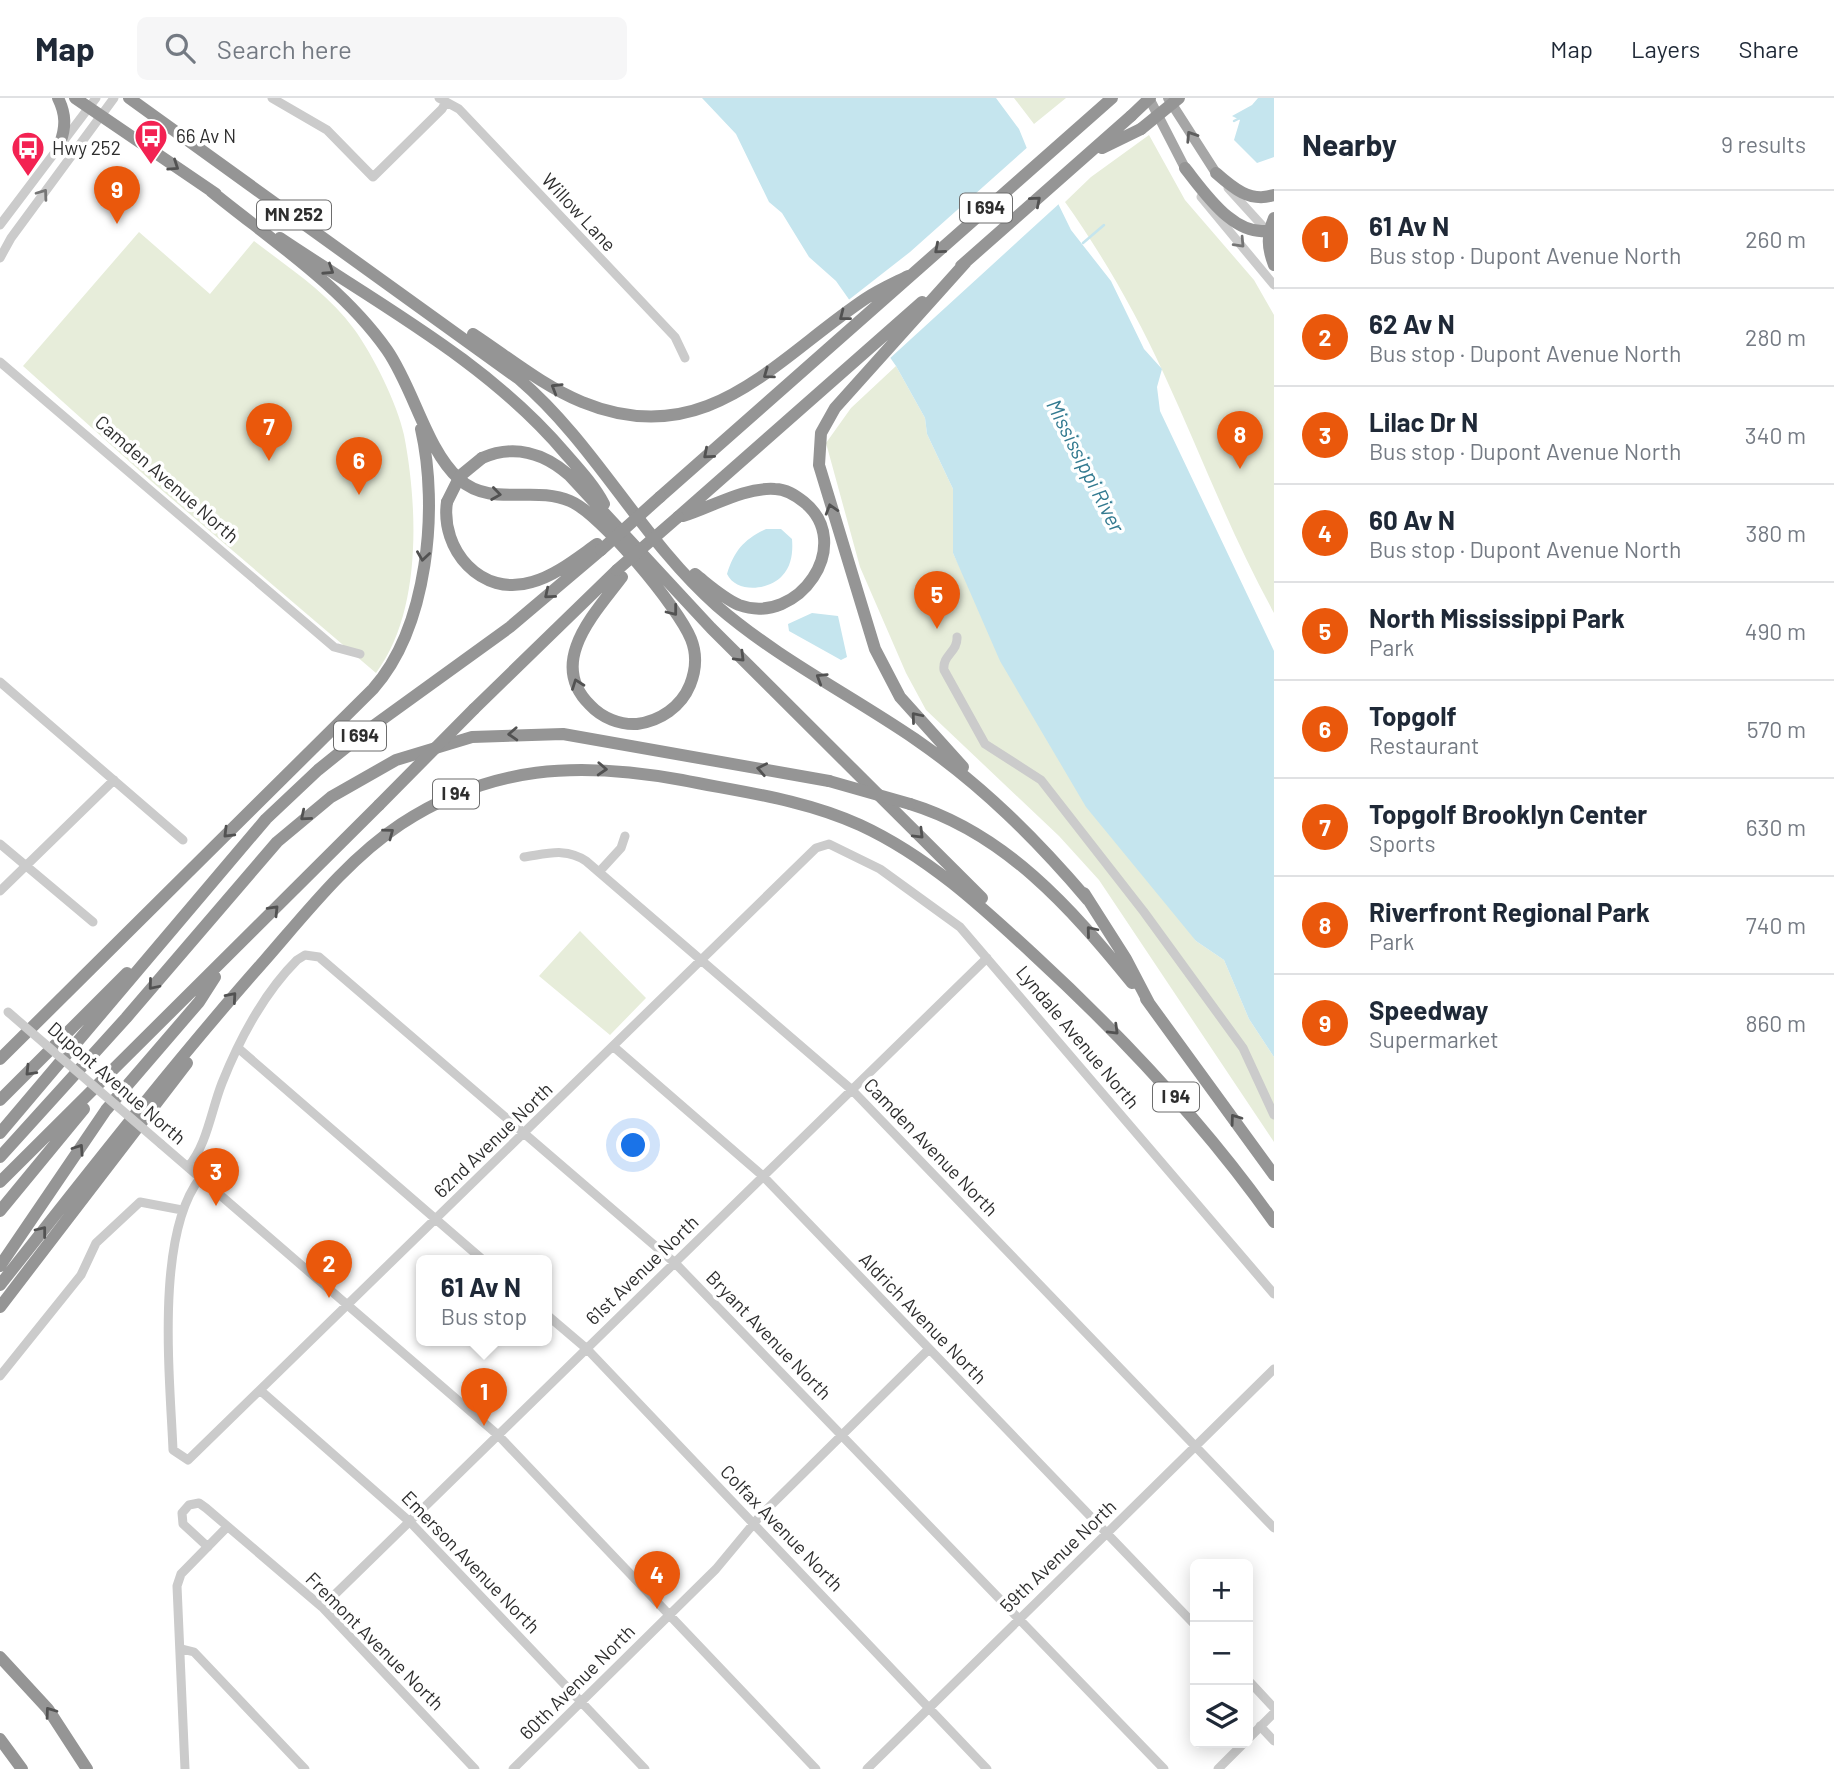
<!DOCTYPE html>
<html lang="en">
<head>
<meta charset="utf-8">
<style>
	body { margin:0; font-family:Barlow,sans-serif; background:#f6f6f7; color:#1f2937 }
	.controls { position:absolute; right:21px; bottom:21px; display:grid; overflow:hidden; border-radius:10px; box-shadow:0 4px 18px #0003 }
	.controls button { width:63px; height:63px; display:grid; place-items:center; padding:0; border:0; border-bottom:2px solid #e0e1e3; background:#fff; color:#1f2937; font:35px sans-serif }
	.you { position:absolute; left:634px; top:1048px; width:24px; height:24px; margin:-18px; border:5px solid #fff; border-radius:50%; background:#1a73e8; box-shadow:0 0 0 10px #1a73e833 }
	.badge { display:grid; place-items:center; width:46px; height:46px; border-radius:50%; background:#ea580c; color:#fff; font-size:23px; font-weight:700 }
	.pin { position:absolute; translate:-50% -58px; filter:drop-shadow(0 2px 4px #0008) }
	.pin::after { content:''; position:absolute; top:37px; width:24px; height:21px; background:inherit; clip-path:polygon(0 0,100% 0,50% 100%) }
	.popup { position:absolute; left:416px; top:1157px; width:136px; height:91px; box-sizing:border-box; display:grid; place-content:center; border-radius:10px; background:#fff; filter:drop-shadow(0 2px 5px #0005); font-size:23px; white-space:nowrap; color:#747a83 }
	.popup b { font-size:26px; color:#1f2937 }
	.popup::after { content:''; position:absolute; left:50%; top:100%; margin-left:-14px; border:14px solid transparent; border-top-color:#fff }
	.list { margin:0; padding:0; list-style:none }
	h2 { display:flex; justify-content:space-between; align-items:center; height:91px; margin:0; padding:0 28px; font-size:30px }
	h2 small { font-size:23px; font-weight:400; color:#747a83 }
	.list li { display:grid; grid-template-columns:46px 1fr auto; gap:21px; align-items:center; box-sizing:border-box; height:98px; padding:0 28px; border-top:2px solid #e0e1e3 }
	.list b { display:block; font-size:26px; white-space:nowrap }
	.list p { margin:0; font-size:23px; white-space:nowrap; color:#747a83 }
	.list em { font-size:23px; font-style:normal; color:#747a83 }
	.icon { flex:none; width:38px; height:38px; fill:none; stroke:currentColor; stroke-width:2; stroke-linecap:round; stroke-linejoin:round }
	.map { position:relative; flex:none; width:1274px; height:1671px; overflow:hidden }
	header { display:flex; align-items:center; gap:42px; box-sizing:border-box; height:98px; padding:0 35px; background:#fff; border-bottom:2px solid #e0e1e3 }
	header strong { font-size:33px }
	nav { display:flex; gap:38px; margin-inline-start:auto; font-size:24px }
	.search { width:490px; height:63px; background:#f6f6f7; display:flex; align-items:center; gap:18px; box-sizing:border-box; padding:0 24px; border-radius:10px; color:#747a83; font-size:26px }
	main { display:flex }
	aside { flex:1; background:#fff }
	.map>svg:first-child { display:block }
</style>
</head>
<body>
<header>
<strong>Map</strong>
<div class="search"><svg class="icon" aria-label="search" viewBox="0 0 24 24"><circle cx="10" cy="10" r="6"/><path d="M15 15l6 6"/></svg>Search here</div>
<nav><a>Map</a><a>Layers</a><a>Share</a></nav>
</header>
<main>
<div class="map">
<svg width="1274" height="1671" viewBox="0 0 1274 1671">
	<rect width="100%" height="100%" fill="#fff"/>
	<path fill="#e7edda" d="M 1014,0 L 1066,0 L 1034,26 Z
		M 1149,37 L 1185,102 L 1254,182 L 1274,217 L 1274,515 C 1231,437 1200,354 1163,274 C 1136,215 1102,156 1065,104 L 1091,79 Z
		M 139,134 L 210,196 L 254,143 C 289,170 328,195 354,231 C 373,257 397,305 404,337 C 418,409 422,514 376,575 L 151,383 L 23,268 Z
		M 896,268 L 925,320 L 927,336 L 953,391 L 953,455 L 974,499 L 1196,843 L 1224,862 L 1249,921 L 1274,959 L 1274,1044 L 1099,782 L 1059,738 L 926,612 L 906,575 L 860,469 L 826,345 L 851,310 Z
		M 580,833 L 646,900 L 610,937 L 539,878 Z"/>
	<path fill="#c5e5ee" d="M 702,0 L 996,0 L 1019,31 L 1037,75 L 1048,85 L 1071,132 L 1111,183 L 1144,251 L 1162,271 L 1157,289 L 1160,313 L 1274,553 L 1274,959 L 1249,921 L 1224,862 L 1196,843 L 1086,709 L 1000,563 L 953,455 L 953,391 L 927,336 L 925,320 L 896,268 L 836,183 L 809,159 L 782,115 L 769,104 L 736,36 Z
		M 1258,0 L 1274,0 L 1274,59 L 1257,65 L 1234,42 L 1240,22 L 1232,18 L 1252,7 Z
		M 766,431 L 781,431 L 792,441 C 793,453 792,468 782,478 C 768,493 736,495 727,476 C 734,453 744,441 766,431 Z
		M 812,515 L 838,518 L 847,559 L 841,562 L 789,533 L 788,526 Z"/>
	<path fill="#fff" d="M 1030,47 L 1039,73 L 1051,82 L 1061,104 L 888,262 L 846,204 L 910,154 Z"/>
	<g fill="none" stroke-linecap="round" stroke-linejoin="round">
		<path stroke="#c5e5ee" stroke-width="2.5" d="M 1234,23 L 1238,21
			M 1083,145 L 1104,127"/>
		<path stroke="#cbcbcb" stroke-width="9" d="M 272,0 L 327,32 L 373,79 L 442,11 L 446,4
			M 439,0 L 459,11 L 675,239 L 685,260
			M 1228,90 L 1268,134
			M 1201,99 L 1274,187
			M 0,127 L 96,0
			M 0,160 L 11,140 L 114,0
			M 0,264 L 334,549 L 360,556
			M 957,539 C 958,554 942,557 944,572 L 985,646 L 1041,682 L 1144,814 L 1243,950 L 1274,1017
			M 0,584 L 183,742
			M 0,746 L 93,824
			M 524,759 C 546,756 566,749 586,763 L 852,992 L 1274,1430
			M 599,774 L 621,750 L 625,738
			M 0,793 L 114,682
			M 614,949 L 763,1078 L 1195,1527
			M 238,950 L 483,1162
			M 161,1046 L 498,1337 L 816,1671
			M 188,1069 C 207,1047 211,1013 222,985 C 240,940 263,896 297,862 L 305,857 L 319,859 L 675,1165 L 1164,1671
			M 200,1080 C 155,1138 170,1280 173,1352 L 188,1362 L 816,750 L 829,746 L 880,771 L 960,829 L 1274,1196
			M 547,1217 L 587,1251 L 987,1671
			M 0,1278 L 81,1177 L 96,1145 L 140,1104 L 182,1112
			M 261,1293 L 410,1424 L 645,1671
			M 208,1449 L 183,1426 L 182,1415 L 189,1407 L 199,1405 L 206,1410 L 322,1509 L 475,1671
			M 322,1509 L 987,860
			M 182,1551 L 194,1554 L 305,1671
			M 1248,1582 L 1274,1610
			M 1260,1628 L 1274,1643
			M 1248,1641 L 1274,1615
			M 185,1671 L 177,1488 L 181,1476 L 227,1429
			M 513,1671 L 716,1471 L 760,1418 L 929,1251
			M 867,1671 L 1274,1271
			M 1218,1671 L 1244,1645"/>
		<path stroke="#a6a6a6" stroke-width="10" d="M 1149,0 L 1185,70
			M 1168,0 L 1216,75"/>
		<path stroke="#959595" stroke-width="12" d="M 58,0 C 66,16 66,29 60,45
			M 75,0 L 216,96
			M 129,0 L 519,281 C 596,347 641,441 717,508 C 777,560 849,596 915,641 C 982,687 1036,741 1088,802
			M 1102,50 L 1141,31
			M 1185,70 C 1204,94 1237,144 1274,131
			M 1216,75 C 1233,90 1250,105 1274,97
			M 211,93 C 271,142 342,188 387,252 C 414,291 426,351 459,381 C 491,410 534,387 570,403 C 601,416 678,509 691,541 C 697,556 696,572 690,587 C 681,609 660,623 637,626 C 620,627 602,620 590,607 C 546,564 596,514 622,479
			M 1274,120 C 1267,137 1267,149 1274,167
			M 280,140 C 378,206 488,264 565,355 C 579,371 594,387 604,406
			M 961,168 L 1131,18
			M 473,236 C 508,259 543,288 582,304 C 706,355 774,262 865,201 C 878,192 894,185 908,178
			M 482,360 C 514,346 544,355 569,377 L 711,530 L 982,800
			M 660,399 L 1112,0
			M 447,404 C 440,451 481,500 532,484 C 555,478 577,460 597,446
			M 683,418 C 712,409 744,389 775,391 C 786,391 795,397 804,404 C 856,446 798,529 739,507 C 723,500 709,487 695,476
			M 678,419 L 922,204
			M 474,611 L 617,472
			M 963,669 L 900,599 L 875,551 L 819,367 L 821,335 L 835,310 L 966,164
			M 910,706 C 1005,735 1071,810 1132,885
			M 1084,795 L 1126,861 L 1149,905
			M 1146,901 L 1274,1077
			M 0,961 L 373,591 C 428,529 439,410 421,331
			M 0,1002 L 127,875
			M 0,1035 L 266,721 L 318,672 L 369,631 L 510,529 L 601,452
			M 0,1059 L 126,920 L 277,744 L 331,699 L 396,662 L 472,639 L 563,636 L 829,683
			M 0,1084 L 379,707
			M 0,1113 L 84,1011
			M 0,1168 L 106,1012 L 199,904 L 215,879
			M 0,1187 C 87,1077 172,967 265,862 C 306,815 348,761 401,726 C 491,667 578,663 682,682 C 742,694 803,701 860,727 C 927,758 980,807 1034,857 C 1123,939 1204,1025 1274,1124
			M 0,1209 L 187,965
			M 0,1559 L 48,1611 L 87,1671
			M 0,1641 L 22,1671"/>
		<path stroke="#cbcbcb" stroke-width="9" d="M 8,914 L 161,1046"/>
		<path stroke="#959595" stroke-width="12" d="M 1131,18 L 1150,0
			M 1141,31 L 1179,0
			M 447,404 L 460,378 L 482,360
			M 601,452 L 660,399
			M 617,472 L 678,419
			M 829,683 L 910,706
			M 379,707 L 474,611"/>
	</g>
	<defs><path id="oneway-chevron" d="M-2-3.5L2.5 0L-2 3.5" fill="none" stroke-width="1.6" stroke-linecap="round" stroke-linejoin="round" transform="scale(1.75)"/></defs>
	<use stroke="#5e5e5e" href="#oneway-chevron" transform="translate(1191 38) rotate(-123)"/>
	<g stroke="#525252">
		<use href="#oneway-chevron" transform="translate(174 68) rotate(34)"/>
		<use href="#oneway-chevron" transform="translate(1036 103) rotate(-41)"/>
		<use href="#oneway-chevron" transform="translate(939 151) rotate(139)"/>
		<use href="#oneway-chevron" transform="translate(329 172) rotate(33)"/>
		<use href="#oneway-chevron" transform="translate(844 218) rotate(142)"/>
		<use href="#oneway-chevron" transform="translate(768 276) rotate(144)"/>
		<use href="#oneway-chevron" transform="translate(556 290) rotate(-149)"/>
		<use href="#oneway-chevron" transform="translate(708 356) rotate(139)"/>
		<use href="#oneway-chevron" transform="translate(496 396) rotate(8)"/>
		<use href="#oneway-chevron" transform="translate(831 411) rotate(-107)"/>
		<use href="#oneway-chevron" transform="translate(423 458) rotate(98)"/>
		<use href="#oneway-chevron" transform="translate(549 496) rotate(140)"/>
		<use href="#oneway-chevron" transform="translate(673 513) rotate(52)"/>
		<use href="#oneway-chevron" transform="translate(740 559) rotate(45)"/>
		<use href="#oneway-chevron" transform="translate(821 580) rotate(-148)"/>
		<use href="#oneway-chevron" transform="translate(577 586) rotate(-110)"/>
		<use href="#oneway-chevron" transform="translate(916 619) rotate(-130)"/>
		<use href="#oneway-chevron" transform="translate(513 636) rotate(177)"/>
		<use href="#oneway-chevron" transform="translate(602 671) rotate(3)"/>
		<use href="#oneway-chevron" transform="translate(762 671) rotate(-169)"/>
		<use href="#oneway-chevron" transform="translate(305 718) rotate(140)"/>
		<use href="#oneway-chevron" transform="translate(228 735) rotate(135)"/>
		<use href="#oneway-chevron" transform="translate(389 735) rotate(-37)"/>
		<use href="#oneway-chevron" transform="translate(919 736) rotate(45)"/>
		<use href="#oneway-chevron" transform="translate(274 812) rotate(-46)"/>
		<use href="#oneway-chevron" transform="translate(1091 833) rotate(-130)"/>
		<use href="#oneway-chevron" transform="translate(153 887) rotate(130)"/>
		<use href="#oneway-chevron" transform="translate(232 899) rotate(-49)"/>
		<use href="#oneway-chevron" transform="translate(1114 932) rotate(44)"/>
		<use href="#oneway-chevron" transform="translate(30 973) rotate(134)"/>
		<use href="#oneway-chevron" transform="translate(1235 1021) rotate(-126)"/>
		<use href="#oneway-chevron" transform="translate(79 1051) rotate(-56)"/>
		<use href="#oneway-chevron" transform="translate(42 1133) rotate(-52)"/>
		<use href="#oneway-chevron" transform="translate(50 1614) rotate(-126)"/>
	</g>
	<g stroke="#757575">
		<use href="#oneway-chevron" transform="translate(43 96) rotate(-54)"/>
		<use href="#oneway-chevron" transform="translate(1240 145) rotate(47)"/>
	</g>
	<defs>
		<symbol id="bus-pin" viewBox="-11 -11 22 30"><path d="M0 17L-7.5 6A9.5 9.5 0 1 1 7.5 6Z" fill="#f32252" stroke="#fff"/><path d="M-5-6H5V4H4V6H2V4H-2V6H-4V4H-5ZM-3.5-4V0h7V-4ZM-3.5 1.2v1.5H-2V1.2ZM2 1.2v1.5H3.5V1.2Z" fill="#fff"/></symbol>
	</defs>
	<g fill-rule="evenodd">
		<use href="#bus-pin" x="132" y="19" width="38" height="52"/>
		<use href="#bus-pin" x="9" y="31" width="38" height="52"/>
	</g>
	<g text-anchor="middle" stroke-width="7" stroke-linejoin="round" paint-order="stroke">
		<g fill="#fff" stroke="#6d6d6d" stroke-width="2">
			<rect x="960" y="95.5" width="52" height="29" rx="5"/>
			<rect x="257" y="102.5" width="74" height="29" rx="5"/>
			<rect x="334" y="623.5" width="52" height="29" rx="5"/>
			<rect x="433" y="681.5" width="46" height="29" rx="5"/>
			<rect x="1153" y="984.5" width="46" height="29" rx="5"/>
		</g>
		<g font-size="18" font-weight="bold" fill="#2e2e2e">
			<text x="986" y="116">I 694</text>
			<text x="294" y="123">MN 252</text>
			<text x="360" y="644">I 694</text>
			<text x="456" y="702">I 94</text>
			<text x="1176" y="1005">I 94</text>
		</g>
		<g font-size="19" fill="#2e2e2e" stroke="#fff" text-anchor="start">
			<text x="176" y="45">66 Av N</text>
			<text x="52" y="57">Hwy 252</text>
		</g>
		<g font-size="19" fill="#2e2e2e" stroke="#fff">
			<text transform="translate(579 114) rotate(47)" y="7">Willow Lane</text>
			<text transform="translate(167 381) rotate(41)" y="7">Camden Avenue North</text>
			<text transform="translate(1078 939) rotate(50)" y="7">Lyndale Avenue North</text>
			<text transform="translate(117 985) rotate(41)" y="7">Dupont Avenue North</text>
			<text transform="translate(493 1042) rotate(-44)" y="7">62nd Avenue North</text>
			<text transform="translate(931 1049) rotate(46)" y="7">Camden Avenue North</text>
			<text transform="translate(642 1172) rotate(-44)" y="7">61st Avenue North</text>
			<text transform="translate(923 1220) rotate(46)" y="7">Aldrich Avenue North</text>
			<text transform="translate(769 1237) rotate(46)" y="7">Bryant Avenue North</text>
			<text transform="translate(782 1430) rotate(46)" y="7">Colfax Avenue North</text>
			<text transform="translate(1058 1458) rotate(-44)" y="7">59th Avenue North</text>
			<text transform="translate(471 1464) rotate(46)" y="7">Emerson Avenue North</text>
			<text transform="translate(375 1543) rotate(45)" y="7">Fremont Avenue North</text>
			<text transform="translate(577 1584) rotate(-45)" y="7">60th Avenue North</text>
		</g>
		<g font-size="21" font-style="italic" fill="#337a90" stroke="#fff">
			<text transform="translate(1085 368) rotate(63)" y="7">Mississippi River</text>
		</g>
	</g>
</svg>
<div class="controls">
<button>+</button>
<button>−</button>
<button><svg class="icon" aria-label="layers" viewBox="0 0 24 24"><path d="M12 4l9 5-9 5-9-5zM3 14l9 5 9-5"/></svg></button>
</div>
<div class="you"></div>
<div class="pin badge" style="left:484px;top:1328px">1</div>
<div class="popup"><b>61 Av N</b>Bus stop</div>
<div class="pin badge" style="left:329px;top:1200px">2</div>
<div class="pin badge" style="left:216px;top:1108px">3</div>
<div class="pin badge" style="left:657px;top:1511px">4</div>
<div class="pin badge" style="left:937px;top:531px">5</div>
<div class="pin badge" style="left:359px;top:397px">6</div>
<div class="pin badge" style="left:269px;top:363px">7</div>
<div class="pin badge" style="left:1240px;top:371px">8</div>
<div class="pin badge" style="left:117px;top:126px">9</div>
</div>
<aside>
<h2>Nearby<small>9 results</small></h2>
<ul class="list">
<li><span class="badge">1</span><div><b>61 Av N</b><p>Bus stop · Dupont Avenue North</p></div><em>260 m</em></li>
<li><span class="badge">2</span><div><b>62 Av N</b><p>Bus stop · Dupont Avenue North</p></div><em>280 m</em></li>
<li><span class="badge">3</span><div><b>Lilac Dr N</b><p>Bus stop · Dupont Avenue North</p></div><em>340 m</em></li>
<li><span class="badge">4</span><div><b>60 Av N</b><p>Bus stop · Dupont Avenue North</p></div><em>380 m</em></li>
<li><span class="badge">5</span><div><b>North Mississippi Park</b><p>Park</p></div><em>490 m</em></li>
<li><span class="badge">6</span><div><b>Topgolf</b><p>Restaurant</p></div><em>570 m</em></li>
<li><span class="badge">7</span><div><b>Topgolf Brooklyn Center</b><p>Sports</p></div><em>630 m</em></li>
<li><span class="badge">8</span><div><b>Riverfront Regional Park</b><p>Park</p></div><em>740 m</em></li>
<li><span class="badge">9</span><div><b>Speedway</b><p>Supermarket</p></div><em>860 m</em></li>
</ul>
</aside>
</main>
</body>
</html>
